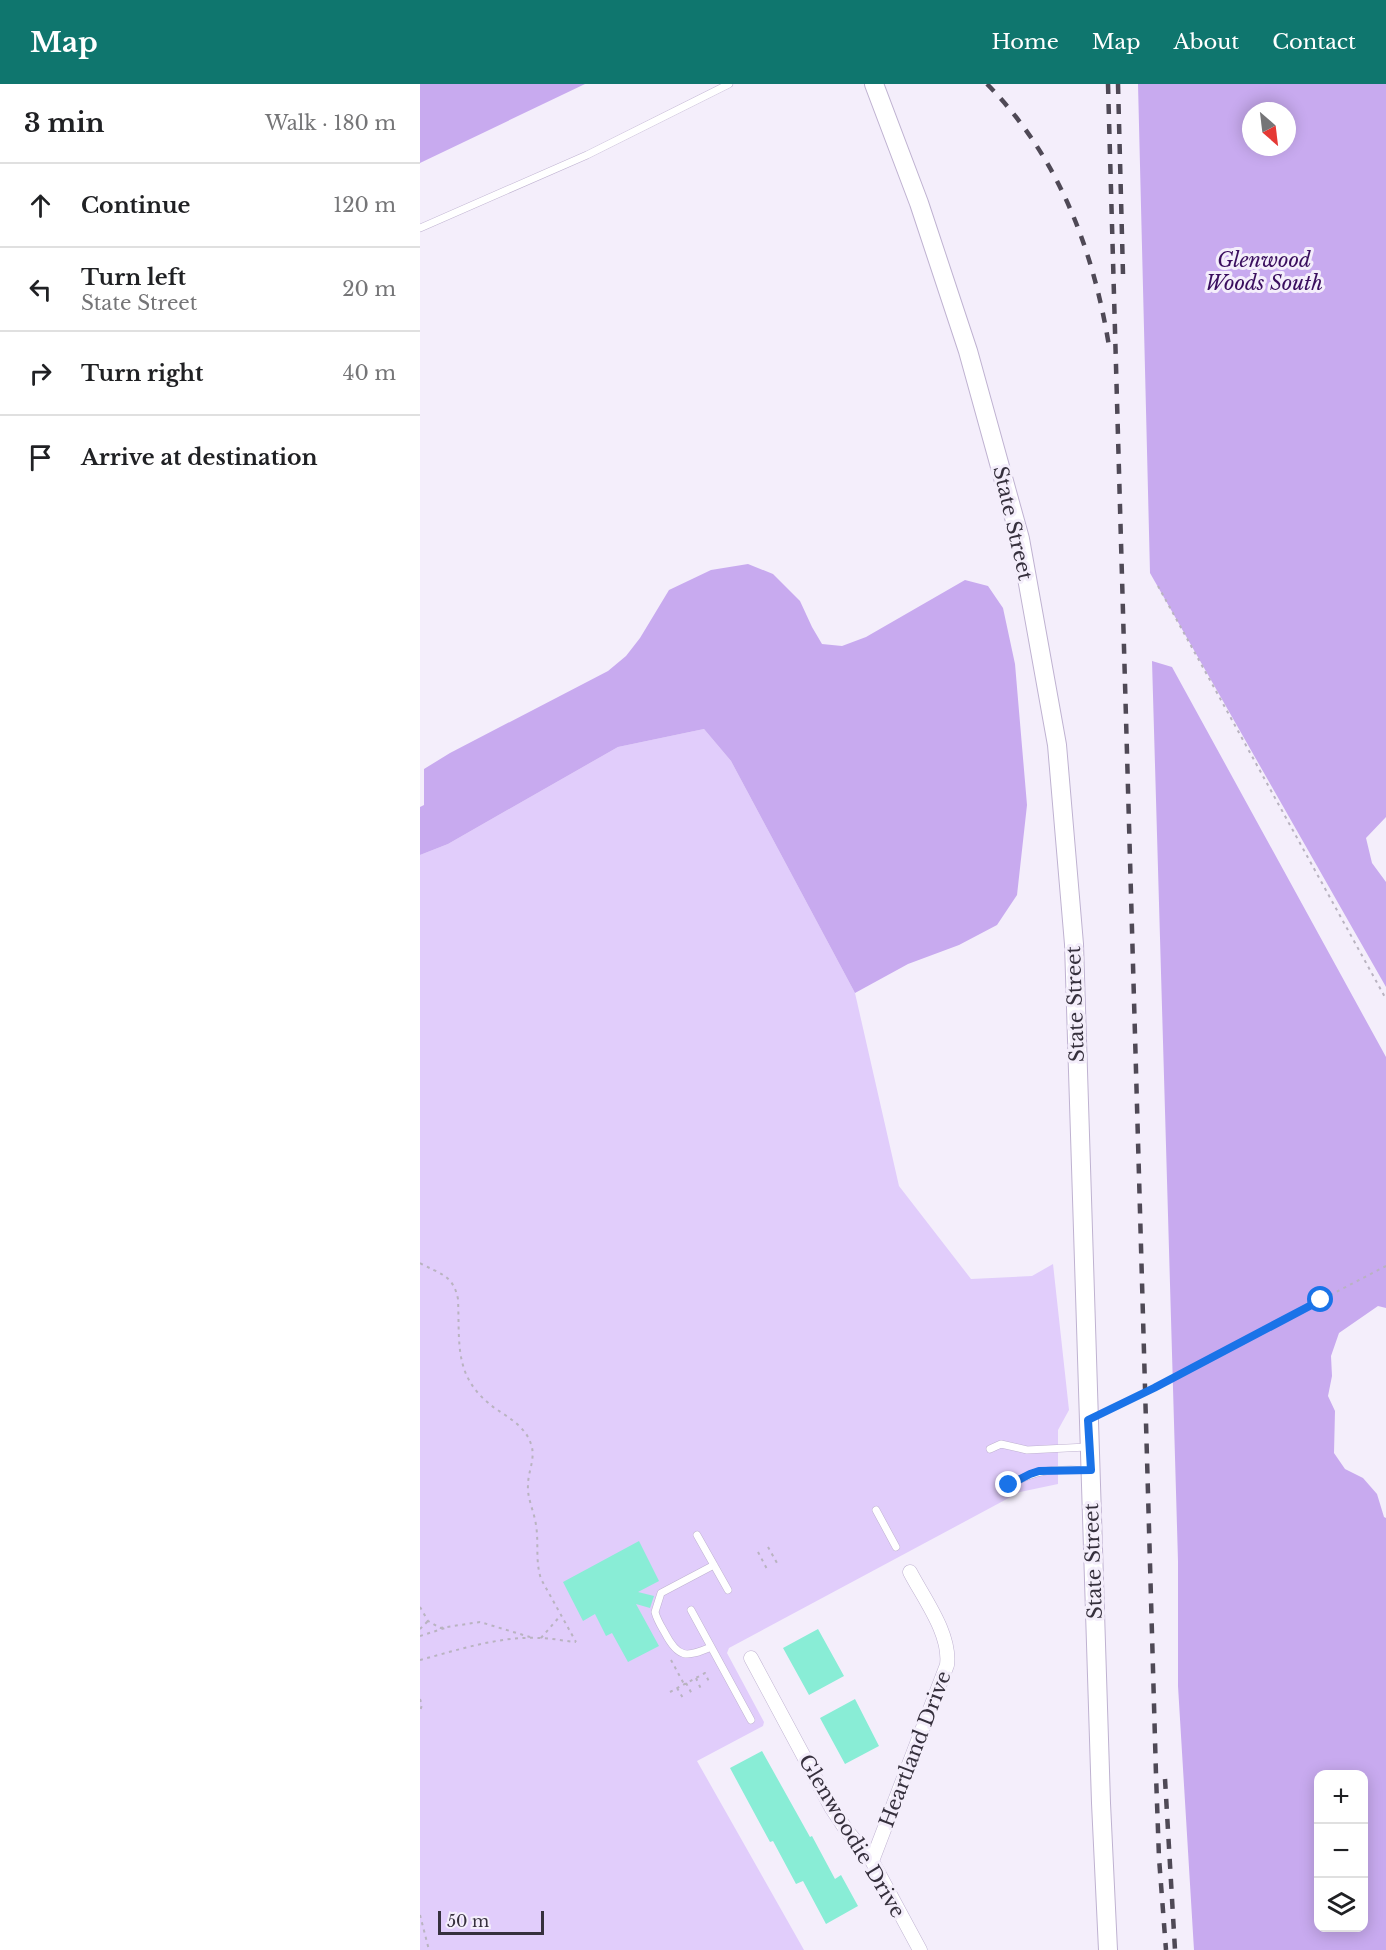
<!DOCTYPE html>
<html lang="en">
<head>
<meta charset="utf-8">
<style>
	body { margin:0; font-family:"Libre Baskerville",serif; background:#f2f2f2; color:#202124 }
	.controls { position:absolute; right:18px; bottom:18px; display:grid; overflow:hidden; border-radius:12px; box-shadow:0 3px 15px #0003 }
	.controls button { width:54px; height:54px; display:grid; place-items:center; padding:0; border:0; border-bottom:2px solid #e0e0e0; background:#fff; color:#202124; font:30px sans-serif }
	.compass { position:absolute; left:822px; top:18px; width:54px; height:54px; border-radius:50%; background:#fff; box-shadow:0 3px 15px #0003; rotate:152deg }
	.scale { position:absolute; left:18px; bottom:15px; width:106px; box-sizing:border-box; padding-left:6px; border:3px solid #36303d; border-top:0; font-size:16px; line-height:21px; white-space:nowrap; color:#36303d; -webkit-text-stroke:4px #f4eefb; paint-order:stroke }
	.stop { position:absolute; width:18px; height:18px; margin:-14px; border:4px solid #1a73e8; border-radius:50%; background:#fff }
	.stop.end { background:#1a73e8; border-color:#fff; box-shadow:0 2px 6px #0008 }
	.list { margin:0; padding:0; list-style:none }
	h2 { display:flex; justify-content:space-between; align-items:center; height:78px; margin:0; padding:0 24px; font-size:26px }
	h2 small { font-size:20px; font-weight:400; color:#757577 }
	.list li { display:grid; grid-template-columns:39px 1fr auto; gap:18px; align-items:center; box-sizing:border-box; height:84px; padding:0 24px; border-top:2px solid #e0e0e0 }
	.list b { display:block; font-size:22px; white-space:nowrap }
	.list p { margin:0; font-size:20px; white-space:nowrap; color:#757577 }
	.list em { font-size:20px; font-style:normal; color:#757577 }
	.icon { flex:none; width:33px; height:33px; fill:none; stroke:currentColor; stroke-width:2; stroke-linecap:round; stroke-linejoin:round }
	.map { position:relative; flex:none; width:966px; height:1866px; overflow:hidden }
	header { display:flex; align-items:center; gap:36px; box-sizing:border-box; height:84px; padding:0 30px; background:#0f766e; color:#fff }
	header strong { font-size:28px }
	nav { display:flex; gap:33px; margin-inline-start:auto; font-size:21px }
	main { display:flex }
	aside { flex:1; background:#fff }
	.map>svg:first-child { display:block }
</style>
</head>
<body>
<header>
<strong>Map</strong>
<nav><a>Home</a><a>Map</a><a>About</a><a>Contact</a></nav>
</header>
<main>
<aside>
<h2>3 min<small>Walk · 180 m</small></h2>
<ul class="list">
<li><svg class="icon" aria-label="ahead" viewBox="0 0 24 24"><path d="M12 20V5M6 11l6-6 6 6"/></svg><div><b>Continue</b></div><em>120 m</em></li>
<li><svg class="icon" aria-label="left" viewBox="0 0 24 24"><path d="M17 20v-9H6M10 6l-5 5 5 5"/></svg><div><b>Turn left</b><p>State Street</p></div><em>20 m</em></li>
<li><svg class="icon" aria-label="right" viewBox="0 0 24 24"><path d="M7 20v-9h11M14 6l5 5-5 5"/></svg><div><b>Turn right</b></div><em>40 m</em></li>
<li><svg class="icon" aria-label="arrive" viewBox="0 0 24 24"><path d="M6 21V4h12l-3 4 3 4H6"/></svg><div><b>Arrive at destination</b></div></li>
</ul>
</aside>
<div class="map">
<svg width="966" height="1866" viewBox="0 0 966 1866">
	<rect width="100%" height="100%" fill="#f4eefb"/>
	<path fill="#e1cdfb" d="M 284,645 L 311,677 L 435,909 L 479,1102 L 551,1195 L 612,1192 L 633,1180 L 649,1326 L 638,1346 L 638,1400 L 600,1408 L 309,1564 L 307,1569 L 344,1638 L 343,1642 L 277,1677 L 384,1866 L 0,1866 L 0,771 L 28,760 L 198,663 Z"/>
	<path fill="#c8aaef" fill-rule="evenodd" d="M 0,0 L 165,0 L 0,79 Z
		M 718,0 L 966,0 L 966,733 L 946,754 L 952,779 L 966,798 L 966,903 L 730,489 ZM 831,27 L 867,27 L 867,63 L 831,63 Z
		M 328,480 L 353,490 L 380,517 L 392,543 L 402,560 L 422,562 L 446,553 L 545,496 L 568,502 L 583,524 L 595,580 L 607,721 L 597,811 L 577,841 L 539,861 L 488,880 L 435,909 L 311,677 L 284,645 L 198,663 L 28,760 L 0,771 L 0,723 L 4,721 L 4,685 L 30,669 L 188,587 L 206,572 L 220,554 L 249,506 L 291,486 Z
		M 732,577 L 752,583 L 966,973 L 966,1224 L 958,1222 L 919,1249 L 911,1272 L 912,1292 L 908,1312 L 915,1327 L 914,1369 L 925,1385 L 943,1394 L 957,1410 L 964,1433 L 966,1434 L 966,1866 L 774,1866 L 758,1602 L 758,1477 ZM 944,1690 L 944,1844 L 898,1844 L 898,1690 Z"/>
	<path fill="#89edd6" d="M 219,1457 L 239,1497 L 218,1508 L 234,1512 L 230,1524 L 216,1520 L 239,1562 L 208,1578 L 192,1549 L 186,1552 L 175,1530 L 163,1537 L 143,1498 Z
		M 398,1545 L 424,1592 L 389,1611 L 363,1564 Z
		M 435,1615 L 459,1662 L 425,1680 L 400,1634 Z
		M 342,1667 L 390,1753 L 392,1752 L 415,1795 L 421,1791 L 438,1822 L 406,1840 L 383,1797 L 376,1800 L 353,1757 L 350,1758 L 310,1684 Z"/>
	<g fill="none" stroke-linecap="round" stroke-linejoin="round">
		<defs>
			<path id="service" d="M 0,144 L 167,71 L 309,0
				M 570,1365 L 581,1360 L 607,1366 L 667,1363
				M 589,1401 C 621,1383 634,1386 670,1386
				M 456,1426 L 476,1463
				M 277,1451 L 308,1506
				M 271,1526 L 331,1636
				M 291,1563 C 266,1574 258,1574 245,1549 C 241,1542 237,1536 235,1528 L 241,1509 L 294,1481"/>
			<path id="minor" d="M 331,1574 L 411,1723 L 427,1747 L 452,1777 L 500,1866
				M 452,1777 L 527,1581 C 531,1550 504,1515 490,1488"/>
			<path id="tertiary" d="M 454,0 L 499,119 L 548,267 L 600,455 L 637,661 L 654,860 L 681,1719 L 688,1866"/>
		</defs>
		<use href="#service" stroke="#bfb2d1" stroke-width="8"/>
		<use href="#minor" stroke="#bfb2d1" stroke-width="15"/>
		<use href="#tertiary" stroke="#bfb2d1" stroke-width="20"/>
		<path stroke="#b9b3c0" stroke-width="2" stroke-dasharray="3 4.5" stroke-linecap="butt" d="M 738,502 L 966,915
			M 0,1179 C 19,1190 33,1190 38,1215 C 40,1262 33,1294 76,1325 C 90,1334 106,1344 111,1360 C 116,1374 108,1387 108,1401 C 107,1414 114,1427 116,1441 C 119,1460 115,1476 121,1495 L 156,1558
			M 684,1329 L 966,1182
			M 348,1463 L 357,1479
			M 338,1468 L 347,1485
			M 0,1523 L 8,1537 L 20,1544 L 60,1538 L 110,1553
			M 0,1545 L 8,1537
			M 0,1552 L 25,1544
			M 121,1554 L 141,1531
			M 0,1576 C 38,1566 79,1552 119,1554 C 131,1554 144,1557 156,1558
			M 251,1576 L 264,1600
			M 276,1594 L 281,1605
			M 266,1599 L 272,1610
			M 257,1604 L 263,1614
			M 250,1608 L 285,1589 L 290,1600
			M 0,1615 L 2,1621 L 0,1627
			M 0,1831 L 9,1866"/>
		<use href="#service" stroke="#fff" stroke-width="7"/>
		<use href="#minor" stroke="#fff" stroke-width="14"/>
		<use href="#tertiary" stroke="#fff" stroke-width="18"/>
		<path stroke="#4f4956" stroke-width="4.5" stroke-dasharray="10 10" stroke-linecap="butt" d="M 567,0 C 638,72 673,164 689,262
			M 688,0 L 736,1691 L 739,1774 L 746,1866
			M 698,0 L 703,190
			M 745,1695 L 755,1866"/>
	</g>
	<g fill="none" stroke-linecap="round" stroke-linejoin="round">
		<path stroke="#1a73e8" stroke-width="8" d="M 589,1401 L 610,1390 L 619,1387 L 671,1386 L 668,1336 L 734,1304 L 901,1216"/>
	</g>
	<g text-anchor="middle" stroke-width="6" stroke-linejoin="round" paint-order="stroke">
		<g font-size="20" font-style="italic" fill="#3a0e5e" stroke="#f4eefb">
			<text x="844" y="183">Glenwood<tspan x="844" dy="23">Woods South</tspan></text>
		</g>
		<g font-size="20" fill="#36303d" stroke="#f4eefb">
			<text transform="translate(593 439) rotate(77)" y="7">State Street</text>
			<text transform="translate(655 920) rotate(-92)" y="7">State Street</text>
			<text transform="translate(673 1477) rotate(-92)" y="7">State Street</text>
			<text transform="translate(495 1665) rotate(-69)" y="7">Heartland Drive</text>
			<text transform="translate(432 1752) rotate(59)" y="7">Glenwoodie Drive</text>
		</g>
	</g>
</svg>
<div class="controls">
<button>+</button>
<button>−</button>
<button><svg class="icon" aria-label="layers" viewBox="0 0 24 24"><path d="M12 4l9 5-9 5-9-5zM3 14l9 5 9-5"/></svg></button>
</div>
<svg class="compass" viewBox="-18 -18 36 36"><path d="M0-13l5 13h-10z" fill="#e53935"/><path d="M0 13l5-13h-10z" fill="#757577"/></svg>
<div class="scale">50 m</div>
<div class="stop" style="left:901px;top:1216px"></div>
<div class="stop end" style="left:589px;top:1401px"></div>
</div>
</main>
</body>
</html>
